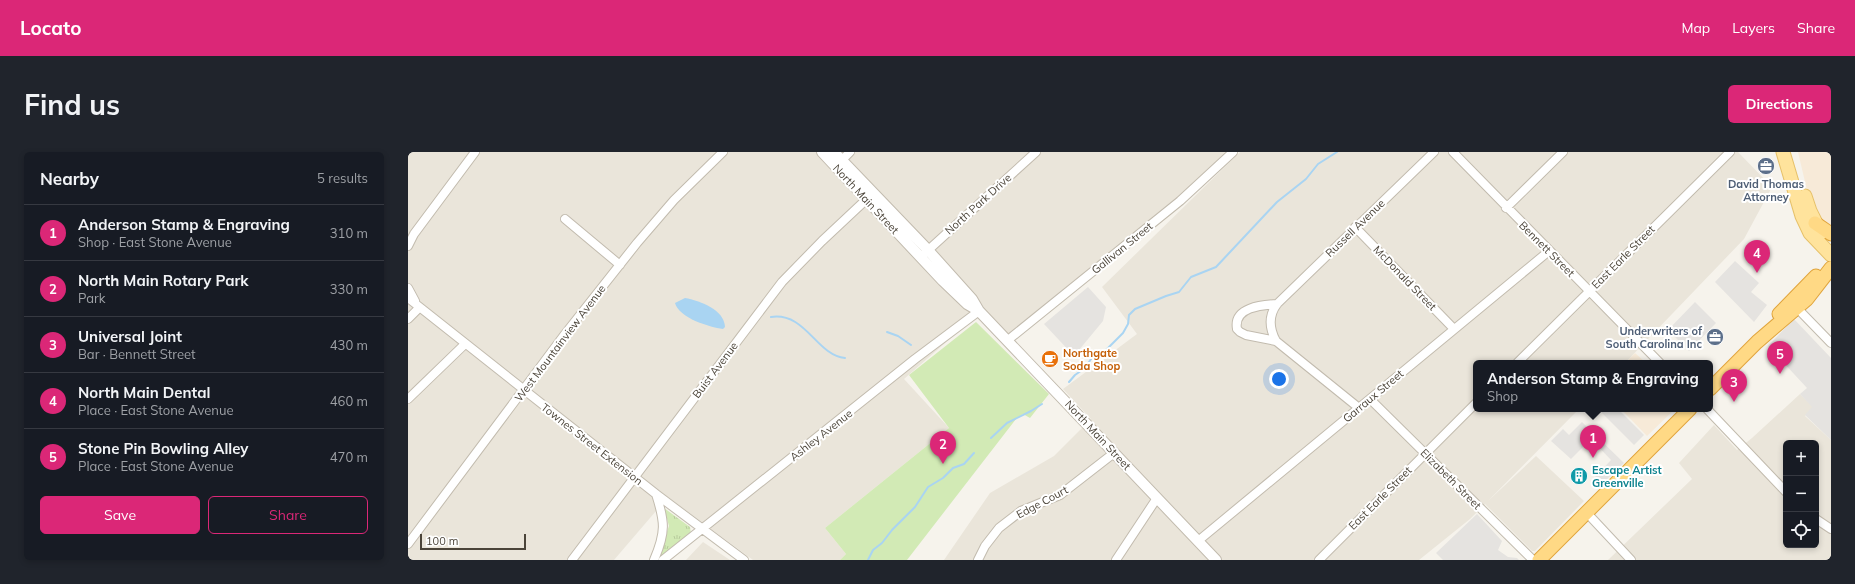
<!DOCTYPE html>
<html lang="en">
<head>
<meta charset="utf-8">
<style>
	body { margin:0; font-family:Mulish,sans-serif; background:#20242c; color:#f1f3f6 }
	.controls { position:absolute; right:12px; bottom:12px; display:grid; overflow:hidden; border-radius:6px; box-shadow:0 2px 6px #0003 }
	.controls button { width:36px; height:36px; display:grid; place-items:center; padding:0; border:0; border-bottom:1px solid #363941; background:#171b24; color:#f1f3f6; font:20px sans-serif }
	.scale { position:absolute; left:12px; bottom:10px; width:106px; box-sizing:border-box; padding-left:4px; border:2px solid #4b4439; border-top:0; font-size:11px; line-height:14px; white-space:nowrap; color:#4b4439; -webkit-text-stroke:3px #fff; paint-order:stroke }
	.you { position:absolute; left:871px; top:227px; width:14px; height:14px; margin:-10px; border:3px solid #fff; border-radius:50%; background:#1a73e8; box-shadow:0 0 0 6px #1a73e833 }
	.badge { display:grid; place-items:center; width:26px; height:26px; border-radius:50%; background:#db2777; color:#fff; font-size:13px; font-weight:700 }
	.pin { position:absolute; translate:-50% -33px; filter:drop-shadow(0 1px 2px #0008) }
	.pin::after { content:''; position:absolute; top:21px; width:14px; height:12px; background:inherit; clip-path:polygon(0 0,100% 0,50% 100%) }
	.popup { position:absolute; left:1065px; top:208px; width:240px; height:52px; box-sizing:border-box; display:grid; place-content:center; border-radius:6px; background:#171b24; filter:drop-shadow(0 1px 3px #0005); font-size:13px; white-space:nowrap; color:#9ea1a6 }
	.popup b { font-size:15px; color:#f1f3f6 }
	.popup::after { content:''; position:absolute; left:50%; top:100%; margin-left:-8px; border:8px solid transparent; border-top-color:#171b24 }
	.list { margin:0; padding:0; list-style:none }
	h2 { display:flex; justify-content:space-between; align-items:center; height:52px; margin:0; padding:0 16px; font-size:17px }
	h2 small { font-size:13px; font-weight:400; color:#9ea1a6 }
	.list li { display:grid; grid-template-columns:26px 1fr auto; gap:12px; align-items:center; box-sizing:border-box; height:56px; padding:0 16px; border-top:1px solid #363941 }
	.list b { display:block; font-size:15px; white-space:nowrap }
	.list p { margin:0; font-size:13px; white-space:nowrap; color:#9ea1a6 }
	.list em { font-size:13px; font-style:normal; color:#9ea1a6 }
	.actions { display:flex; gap:8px; padding:12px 16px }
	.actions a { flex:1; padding:9px 0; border:1px solid #db2777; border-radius:6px; text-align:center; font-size:14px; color:#db2777 }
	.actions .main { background:#db2777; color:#fff }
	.icon { flex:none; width:22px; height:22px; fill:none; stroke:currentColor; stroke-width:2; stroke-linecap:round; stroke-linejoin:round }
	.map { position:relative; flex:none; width:1423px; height:408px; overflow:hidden; border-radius:6px }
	header { display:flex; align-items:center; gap:24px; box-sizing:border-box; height:56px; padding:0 20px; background:#db2777; color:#fff }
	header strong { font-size:19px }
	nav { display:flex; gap:22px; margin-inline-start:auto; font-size:14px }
	.intro { display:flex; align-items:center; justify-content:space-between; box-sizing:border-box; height:96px; padding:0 24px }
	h1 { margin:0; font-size:28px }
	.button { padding:10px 18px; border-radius:6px; background:#db2777; color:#fff; font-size:14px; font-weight:700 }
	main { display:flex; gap:24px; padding:0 24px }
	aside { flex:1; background:#171b24; border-radius:6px; box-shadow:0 2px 6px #0003 }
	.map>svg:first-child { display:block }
</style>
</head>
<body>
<header>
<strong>Locato</strong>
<nav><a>Map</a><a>Layers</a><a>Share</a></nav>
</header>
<div class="intro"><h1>Find us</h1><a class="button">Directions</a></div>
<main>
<aside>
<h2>Nearby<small>5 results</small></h2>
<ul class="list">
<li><span class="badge">1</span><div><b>Anderson Stamp &amp; Engraving</b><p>Shop · East Stone Avenue</p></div><em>310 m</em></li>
<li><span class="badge">2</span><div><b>North Main Rotary Park</b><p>Park</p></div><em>330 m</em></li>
<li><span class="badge">3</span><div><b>Universal Joint</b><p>Bar · Bennett Street</p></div><em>430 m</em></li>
<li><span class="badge">4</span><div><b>North Main Dental</b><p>Place · East Stone Avenue</p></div><em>460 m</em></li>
<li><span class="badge">5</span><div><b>Stone Pin Bowling Alley</b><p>Place · East Stone Avenue</p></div><em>470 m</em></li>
</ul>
<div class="actions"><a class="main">Save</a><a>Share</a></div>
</aside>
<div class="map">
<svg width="1423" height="408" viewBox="0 0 1423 408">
	<defs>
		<pattern id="grass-tufts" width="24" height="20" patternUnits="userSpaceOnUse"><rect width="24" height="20" fill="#d2eab5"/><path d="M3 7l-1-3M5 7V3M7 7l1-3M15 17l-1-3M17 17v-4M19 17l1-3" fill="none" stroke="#b6ca9c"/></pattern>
	</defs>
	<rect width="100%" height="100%" fill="#f6f3ec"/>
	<path fill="#eae5da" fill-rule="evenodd" d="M 0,0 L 824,0 L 601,185 L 568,164 L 496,227 L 541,276 L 417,376 L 438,402 L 432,408 L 345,408 L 260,345 L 206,408 L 0,408 Z
		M 832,0 L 1330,0 L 1364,35 L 1336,87 L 1217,211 L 1068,211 L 1068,257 L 1171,257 L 1080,349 L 1128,304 L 1176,349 L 1127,399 L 1124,399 L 1077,352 L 1062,367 L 1011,408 L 536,408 L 582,341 L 646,304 L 683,267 L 655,237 L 729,182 L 694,135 Z
		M 1392,242 L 1405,255 L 1397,264 L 1423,288 L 1423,408 L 1200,408 L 1284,327 L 1271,311 L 1306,273 L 1329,298 L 1344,286 ZM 1378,291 L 1408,291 L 1408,393 L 1378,393 Z
		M 295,390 L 322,408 L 278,408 Z"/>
	<path fill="#f7ead8" d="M 1390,0 L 1423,0 L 1423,80 L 1413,71 L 1402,51 Z
		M 1227,201 L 1238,211 L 1217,211 Z
		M 1213,257 L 1267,257 L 1239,284 Z"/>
	<path fill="url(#grass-tufts)" d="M 256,356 L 282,375 L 283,382 L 249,408 L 261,374 Z"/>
	<path fill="#d2eab5" d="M 568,170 L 641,242 L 622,266 L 615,262 L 608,267 L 499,408 L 432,408 L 438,402 L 417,376 L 541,276 L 501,223 Z"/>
	<path fill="#e5e3e0" d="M 1327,109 L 1351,131 L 1343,140 L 1359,153 L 1346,170 L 1307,130 Z
		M 680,135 L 698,155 L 695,169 L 666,204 L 636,172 Z
		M 1287,150 L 1308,171 L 1281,199 L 1260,178 Z
		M 1386,167 L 1423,206 L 1423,288 L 1397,263 L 1404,255 L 1392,242 L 1399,236 L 1360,194 Z
		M 1190,257 L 1210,257 L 1236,283 L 1226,293 Z
		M 1174,270 L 1216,311 L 1194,332 L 1187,325 L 1203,308 L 1183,287 L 1163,307 L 1143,289 L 1155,277 L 1161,283 Z
		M 1069,362 L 1094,389 L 1090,398 L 1100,405 L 1109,406 L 1111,408 L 1035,408 L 1028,401 Z"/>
	<path fill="#a9d4f2" d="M 277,146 C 292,149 316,157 317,175 L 315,177 C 301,175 271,166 267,151 Z"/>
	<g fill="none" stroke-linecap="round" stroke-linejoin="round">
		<path stroke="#a9d4f2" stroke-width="2" d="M 363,165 C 398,160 408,203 437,206
			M 479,180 L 490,184 L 503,193
			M 661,230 L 667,223 L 677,216 L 683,207 L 695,201 L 715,181 L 720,172 L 721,163 L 727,157 L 758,144 L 771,140 L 783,125 L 808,115 L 869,50 L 898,27 L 910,12 L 929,0
			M 583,286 L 599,271 L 623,259 L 634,252
			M 460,408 L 465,398 L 474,391 L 484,378 L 507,355 L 520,335 L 535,326 L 545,316 L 556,312 L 566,301"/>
		<defs>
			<path id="minor" d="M 1045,0 L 1252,211
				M 430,12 L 442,0
				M 1098,56 L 1155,0
				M 157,67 L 212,113
				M 947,75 L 1046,177
				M 0,94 L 6,82 L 67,0
				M 516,102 L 628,0
				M 0,136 L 7,149
				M 0,146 L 248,342 L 336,408
				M 869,152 C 854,153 825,155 829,177 L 832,180 L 838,183 L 868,189 L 951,256
				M 1389,156 L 1423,191
				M 0,167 L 11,156
				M 600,188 L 772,49 L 825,0
				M 868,189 C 861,176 860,164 869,152 L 1026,0
				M 1109,211 L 1322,0
				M 0,247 L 57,192
				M 962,247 L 1125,408
				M 1299,257 L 1378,340
				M 1179,361 L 1223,408
				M 1408,367 L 1423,377
				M 790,389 L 1141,99
				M 0,392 L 157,182 L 229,91 L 266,48 L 315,0
				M 164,408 L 374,130 L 414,89 L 462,44
				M 246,408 C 258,380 257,370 248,342
				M 255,408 L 507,207 L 571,159
				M 570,408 L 577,394 L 591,376 L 613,359 L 652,343 L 706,301
				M 708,408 L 749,346
				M 911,408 L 1068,251"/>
			<path id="tertiary" d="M 414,0 L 535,129 L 559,152 L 571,159
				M 426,0 L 520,98 L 564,147 L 571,159 L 808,408"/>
			<path id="primary" d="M 1375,0 L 1394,64 L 1402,81 L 1423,103
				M 1397,44 L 1402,59 L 1413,81"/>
			<path id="trunk" d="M 1407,71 L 1423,82
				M 1371,162 L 1408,124
				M 1302,237 L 1349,190 L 1399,147 L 1423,116
				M 1131,408 L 1282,257"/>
		</defs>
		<use href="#minor" stroke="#c2bbae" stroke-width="10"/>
		<use href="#tertiary" stroke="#c2bbae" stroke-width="12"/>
		<use href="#primary" stroke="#e6c16a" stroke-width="15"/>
		<use href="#trunk" stroke="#e0a43c" stroke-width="15"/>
		<use href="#minor" stroke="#fff" stroke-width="8"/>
		<use href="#tertiary" stroke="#fff" stroke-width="10"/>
		<use href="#primary" stroke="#ffe39c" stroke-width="13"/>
		<use href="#trunk" stroke="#ffd985" stroke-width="13"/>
	</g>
	<defs>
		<symbol id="office-disc" viewBox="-11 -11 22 22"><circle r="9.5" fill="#5c6f8a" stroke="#fff"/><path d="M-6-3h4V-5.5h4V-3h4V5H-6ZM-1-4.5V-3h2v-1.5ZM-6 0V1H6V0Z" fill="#fff"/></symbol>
		<symbol id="cafe-disc" viewBox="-11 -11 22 22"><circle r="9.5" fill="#e8710a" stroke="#fff"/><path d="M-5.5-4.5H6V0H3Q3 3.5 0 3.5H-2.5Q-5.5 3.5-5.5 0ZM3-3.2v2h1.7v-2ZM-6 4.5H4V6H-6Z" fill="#fff"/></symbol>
		<symbol id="building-disc" viewBox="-11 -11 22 22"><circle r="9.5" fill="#0f9aa8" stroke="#fff"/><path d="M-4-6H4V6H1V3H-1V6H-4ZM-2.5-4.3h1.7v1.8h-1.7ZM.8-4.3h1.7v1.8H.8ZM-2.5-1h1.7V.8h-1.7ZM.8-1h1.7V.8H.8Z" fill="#fff"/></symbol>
	</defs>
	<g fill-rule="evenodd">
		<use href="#office-disc" x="1348" y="4" width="20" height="20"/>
		<use href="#office-disc" x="1297" y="175" width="20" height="20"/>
		<use href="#cafe-disc" x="632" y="197" width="20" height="20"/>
		<use href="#building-disc" x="1161" y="314" width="20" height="20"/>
	</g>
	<g text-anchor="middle" stroke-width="4" stroke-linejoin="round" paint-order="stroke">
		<g font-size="11" font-weight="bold" fill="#4e5e75" stroke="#fff">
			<text x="1358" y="36">David Thomas<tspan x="1358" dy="13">Attorney</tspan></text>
			<text x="1294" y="183" text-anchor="end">Underwriters of<tspan x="1294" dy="13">South Carolina Inc</tspan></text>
		</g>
		<g font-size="11" fill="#4b4439" stroke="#fff">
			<text transform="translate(458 47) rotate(47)" y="4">North Main Street</text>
			<text transform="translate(570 52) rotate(-42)" y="4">North Park Drive</text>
			<text transform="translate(947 76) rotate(-44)" y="4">Russell Avenue</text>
			<text transform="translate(714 96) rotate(-39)" y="4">Gallivan Street</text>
			<text transform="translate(1139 97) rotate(45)" y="4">Bennett Street</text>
			<text transform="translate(1215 105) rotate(-45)" y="4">East Earle Street</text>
			<text transform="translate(997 126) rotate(46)" y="4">McDonald Street</text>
			<text transform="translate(152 191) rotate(-53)" y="4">West Mountainview Avenue</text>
			<text transform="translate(307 218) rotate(-53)" y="4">Buist Avenue</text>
			<text transform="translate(965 244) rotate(-40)" y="4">Garraux Street</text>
			<text transform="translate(413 283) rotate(-38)" y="4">Ashley Avenue</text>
			<text transform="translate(690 283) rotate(47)" y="4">North Main Street</text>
			<text transform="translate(184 292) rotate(38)" y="4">Townes Street Extension</text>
			<text transform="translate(1043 327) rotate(45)" y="4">Elizabeth Street</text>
			<text transform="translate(972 346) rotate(-45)" y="4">East Earle Street</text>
			<text transform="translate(634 350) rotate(-28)" y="4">Edge Court</text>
		</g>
		<g font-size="11" font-weight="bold" fill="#c56008" stroke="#fff" text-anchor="start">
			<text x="655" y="205">Northgate<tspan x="655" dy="13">Soda Shop</tspan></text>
		</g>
		<g font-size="11" font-weight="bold" fill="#0d838f" stroke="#fff" text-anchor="start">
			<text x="1184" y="322">Escape Artist<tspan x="1184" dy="13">Greenville</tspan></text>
		</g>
	</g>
</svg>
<div class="controls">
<button>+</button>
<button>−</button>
<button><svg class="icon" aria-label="locate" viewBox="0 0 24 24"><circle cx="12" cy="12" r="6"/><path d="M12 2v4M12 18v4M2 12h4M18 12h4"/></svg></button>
</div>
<div class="scale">100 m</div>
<div class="you"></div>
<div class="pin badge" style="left:1185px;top:306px">1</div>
<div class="popup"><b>Anderson Stamp &amp; Engraving</b>Shop</div>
<div class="pin badge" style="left:535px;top:312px">2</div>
<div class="pin badge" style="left:1326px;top:250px">3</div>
<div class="pin badge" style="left:1349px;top:121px">4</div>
<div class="pin badge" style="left:1372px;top:222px">5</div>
</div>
</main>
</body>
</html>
